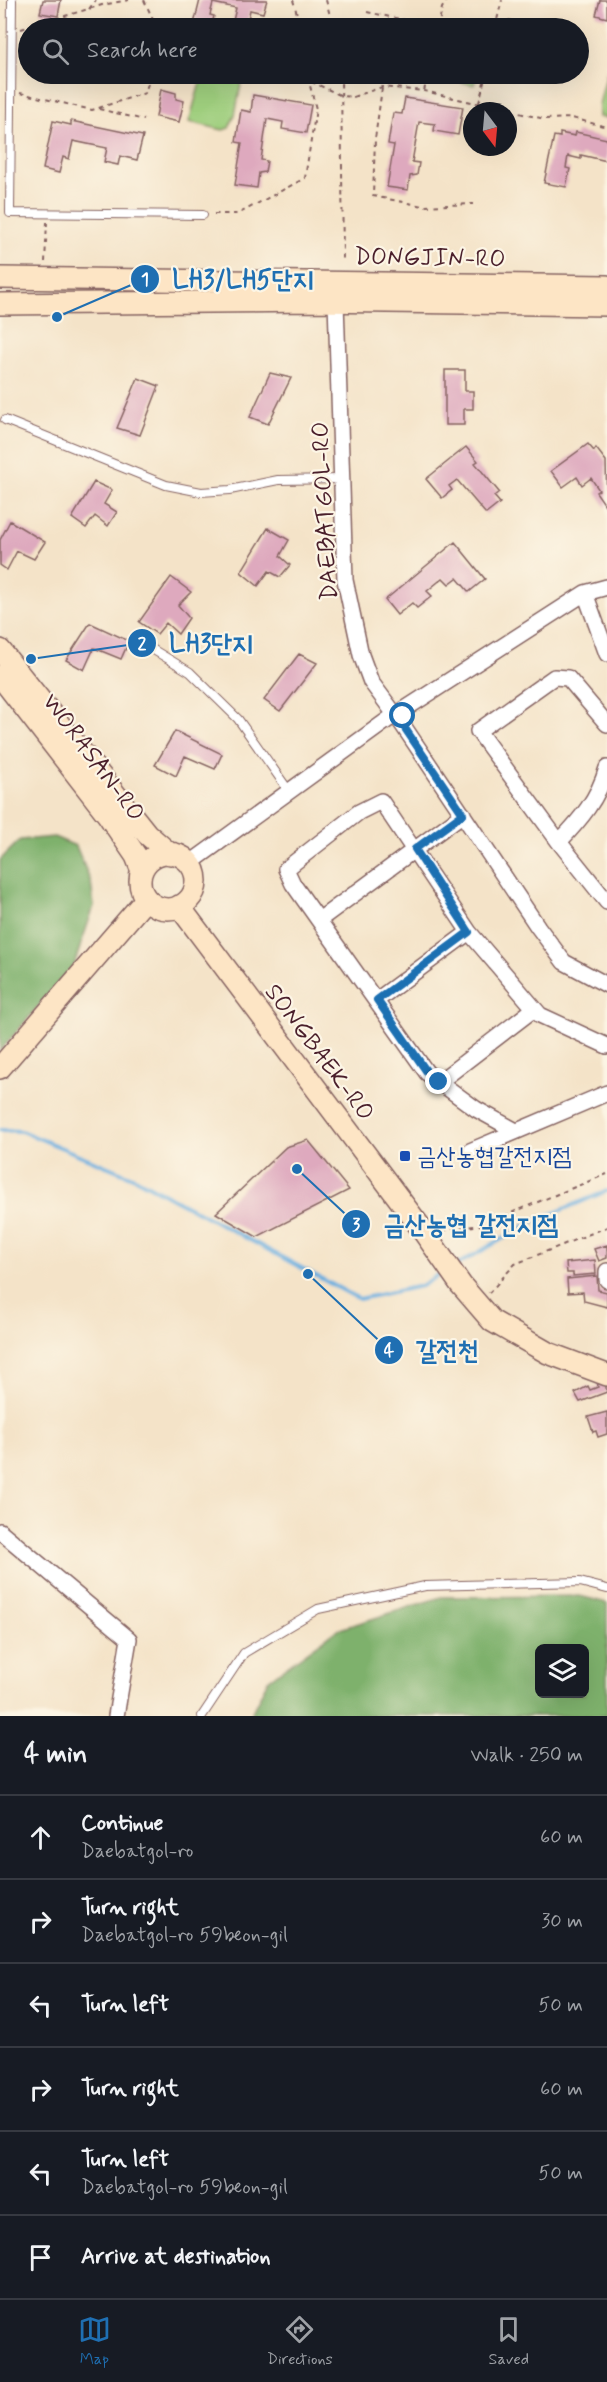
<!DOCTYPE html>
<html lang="en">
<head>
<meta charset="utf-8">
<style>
	body { margin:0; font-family:Mynerve,"Poor Story",sans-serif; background:#20242c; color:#f1f3f6 }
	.controls { position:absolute; right:18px; bottom:18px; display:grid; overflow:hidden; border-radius:9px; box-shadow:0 6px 24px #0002 }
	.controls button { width:54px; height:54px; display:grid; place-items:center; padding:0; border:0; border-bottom:2px solid #363941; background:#171b24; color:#f1f3f6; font:30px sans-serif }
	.compass { position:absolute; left:463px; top:102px; width:54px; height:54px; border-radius:50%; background:#171b24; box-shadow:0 6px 24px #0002; rotate:164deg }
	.stop { position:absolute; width:18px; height:18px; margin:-14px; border:4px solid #1f6fb2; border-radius:50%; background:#fff }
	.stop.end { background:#1f6fb2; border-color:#fff; box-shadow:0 2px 6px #0008 }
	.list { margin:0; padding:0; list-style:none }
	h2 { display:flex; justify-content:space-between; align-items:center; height:78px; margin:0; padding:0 24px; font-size:26px }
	h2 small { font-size:20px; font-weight:400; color:#9ea1a6 }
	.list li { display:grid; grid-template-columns:39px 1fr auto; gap:18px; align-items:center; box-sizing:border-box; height:84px; padding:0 24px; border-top:2px solid #363941 }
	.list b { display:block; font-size:22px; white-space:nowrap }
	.list p { margin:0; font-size:20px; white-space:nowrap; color:#9ea1a6 }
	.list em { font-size:20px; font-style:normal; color:#9ea1a6 }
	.icon { flex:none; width:33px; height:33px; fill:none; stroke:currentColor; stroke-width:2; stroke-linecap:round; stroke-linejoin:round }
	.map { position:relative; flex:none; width:607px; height:1716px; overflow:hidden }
	.search { position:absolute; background:#171b24; box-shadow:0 6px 24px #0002; left:18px; right:18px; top:18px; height:66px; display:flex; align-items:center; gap:15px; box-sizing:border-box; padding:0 21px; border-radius:33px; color:#9ea1a6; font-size:22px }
	.sheet { height:582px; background:#171b24 }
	nav { display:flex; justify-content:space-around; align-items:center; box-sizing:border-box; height:84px; border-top:2px solid #363941; background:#171b24; font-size:16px; color:#9ea1a6 }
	nav a { display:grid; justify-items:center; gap:3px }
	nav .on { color:#1f6fb2 }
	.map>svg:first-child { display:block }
</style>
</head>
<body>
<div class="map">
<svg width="607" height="1716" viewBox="0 0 607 1716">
	<rect width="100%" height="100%" fill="#fcf5e5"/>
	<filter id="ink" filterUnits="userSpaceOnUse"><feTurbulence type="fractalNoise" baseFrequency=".0167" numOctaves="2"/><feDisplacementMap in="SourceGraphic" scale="12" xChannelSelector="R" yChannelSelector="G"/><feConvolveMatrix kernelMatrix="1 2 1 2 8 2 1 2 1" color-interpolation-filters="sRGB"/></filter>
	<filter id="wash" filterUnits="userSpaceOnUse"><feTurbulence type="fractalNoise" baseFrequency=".008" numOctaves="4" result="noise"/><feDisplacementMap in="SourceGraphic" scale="24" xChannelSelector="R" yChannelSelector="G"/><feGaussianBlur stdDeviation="1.35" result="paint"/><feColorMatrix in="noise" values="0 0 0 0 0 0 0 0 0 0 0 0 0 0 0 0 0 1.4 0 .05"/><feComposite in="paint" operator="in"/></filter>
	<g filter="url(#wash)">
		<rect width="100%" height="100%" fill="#f4e3c8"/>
		<path fill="#9ece7d" stroke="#747654" stroke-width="1.5" d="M 81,16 L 81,28 L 55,28 Z
			M 607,72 L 607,118 L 599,117 L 599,105 Z
			M 213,74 L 243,74 L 235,115 L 229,128 L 223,130 L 189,122 L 202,76 Z
			M 435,74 L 477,74 L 474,85 L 436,76 Z"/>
		<path fill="#7eb16c" stroke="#64684c" stroke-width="1.5" fill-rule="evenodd" d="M 54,837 L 76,846 L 91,882 L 94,906 L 74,965 L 0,1051 L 0,860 L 20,840 Z
			M 580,1596 L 607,1603 L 607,1716 L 250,1716 L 268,1680 L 337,1630 L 441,1597 ZM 540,1648 L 584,1648 L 584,1694 L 540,1694 Z"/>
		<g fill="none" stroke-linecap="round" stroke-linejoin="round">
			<path stroke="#6aaedf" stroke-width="4" d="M 0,1130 L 21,1131 L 135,1178 L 359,1299 L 421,1286 L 443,1272
				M 455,1266 L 528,1224 L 607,1191"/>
		</g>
		<g id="blocks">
			<path fill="#dea9be" d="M 43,0 L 61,0 L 58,16 L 40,13 Z
				M 200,0 L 267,0 L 263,13 L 250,10 L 247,24 L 233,21 L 236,8 L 213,3 L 210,15 L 214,16 L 211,28 L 193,28 Z
				M 600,0 L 607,0 L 607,18 L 596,15 Z
				M 367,20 L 401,27 L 401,28 L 365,28 Z
				M 509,20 L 544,27 L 544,28 L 500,28 L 501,24 L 506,25 Z
				M 161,89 L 176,93 L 176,99 L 184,101 L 179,122 L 156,117 Z
				M 253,95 L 311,105 L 306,133 L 282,129 L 283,122 L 267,119 L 261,160 L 267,161 L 265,172 L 259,173 L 257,188 L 235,185 L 242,143 L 236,142 L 241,110 L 251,112 Z
				M 405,98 L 463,107 L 458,135 L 434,131 L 435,124 L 419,122 L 412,162 L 419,163 L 417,175 L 410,176 L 408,190 L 387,187 L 394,145 L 388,144 L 393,113 L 402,114 Z
				M 53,121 L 71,125 L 71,121 L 143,136 L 137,160 L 120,156 L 118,165 L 104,162 L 107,148 L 73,141 L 69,159 L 63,157 L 59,173 L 43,169 Z
				M 576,132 L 607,139 L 607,161 L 581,155 L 581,159 L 568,156 L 566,168 L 570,169 L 566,187 L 544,183 L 554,136 L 560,137 L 560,133 L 575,136 Z
				M 445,370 L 465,370 L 465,391 L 473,391 L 473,409 L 464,409 L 464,425 L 445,425 Z
				M 270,373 L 291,378 L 268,424 L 250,417 Z
				M 138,378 L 159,386 L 140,435 L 117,428 Z
				M 588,444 L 594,451 L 596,448 L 606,461 L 607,508 L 596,492 L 599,490 L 591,478 L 582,485 L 577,477 L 563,487 L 551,471 Z
				M 466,447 L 478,461 L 475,463 L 499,492 L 494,496 L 500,503 L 486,514 L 457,480 L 449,486 L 452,490 L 442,498 L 426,479 Z
				M 94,482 L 112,490 L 104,504 L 117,512 L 108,526 L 95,516 L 86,528 L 72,518 Z
				M 10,521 L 45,542 L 34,559 L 17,551 L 7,570 L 0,565 L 0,540 Z
				M 268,528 L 289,540 L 280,556 L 290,565 L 280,577 L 269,571 L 258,586 L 241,572 Z
				M 455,542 L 485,579 L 469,592 L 457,578 L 449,584 L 443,578 L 427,591 L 432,596 L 417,608 L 412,603 L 397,615 L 385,600 Z
				M 171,577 L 191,592 L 178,605 L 189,618 L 178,634 L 166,623 L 157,634 L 139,622 Z
				M 90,623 L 129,641 L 121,659 L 94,648 L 84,670 L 66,660 Z
				M 299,654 L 317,663 L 280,711 L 264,700 Z
				M 175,731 L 222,754 L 215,769 L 185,756 L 176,776 L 155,765 Z
				M 308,1140 L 349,1190 L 257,1237 L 216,1213 L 286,1147 Z
				M 607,1245 L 607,1258 L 599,1261 L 594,1249 Z
				M 595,1260 L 596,1274 L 573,1276 L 573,1273 L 567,1273 L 566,1263 Z
				M 597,1276 L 598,1290 L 607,1292 L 607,1307 L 584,1301 L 583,1292 L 568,1293 L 567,1279 Z
				M 597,1380 L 605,1382 L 607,1392 L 580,1402 L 575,1393 L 588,1386 L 590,1390 L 598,1387 Z
				M 607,1412 L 607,1434 L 598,1437 L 596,1431 L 593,1432 L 588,1417 Z"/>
		</g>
	</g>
	<g filter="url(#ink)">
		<use href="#blocks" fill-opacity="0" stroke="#866462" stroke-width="1.5"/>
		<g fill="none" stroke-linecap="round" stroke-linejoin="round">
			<defs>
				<path id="lane" d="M 12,0 L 10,213 L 203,215
					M 5,420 L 166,485 L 201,492 L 230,490 L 278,480 L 342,479
					M 147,646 L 190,672 L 238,719 L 289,791
					M 202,1716 L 244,1653 L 318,1609 L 425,1586 L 580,1582 L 607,1589"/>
				<path id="street" d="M 336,302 L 345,580 L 361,655 L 371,682 L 391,709
					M 585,593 L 607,654
					M 402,711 L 585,593 L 607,587
					M 400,721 L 538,927 L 564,962 L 607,985
					M 607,724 L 568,678 L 554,677 L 478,731 L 559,842 L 607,902
					M 559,842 C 581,819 598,799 607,768
					M 189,864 L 389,719
					M 319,920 L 463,814
					M 377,1000 L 469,932
					M 439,1082 L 534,1009
					M 516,1131 L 476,1109 L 427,1073 L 293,884 L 286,869 L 359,812 L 381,801 L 469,932 L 540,1015 L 607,1046
					M 470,1151 L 607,1093
					M 607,1271 L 607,1280
					M 0,1531 L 129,1639 L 116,1716"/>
				<path id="secondary" d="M 0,278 L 607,286
					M 0,304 L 313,301 L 607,305
					M 0,650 L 147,834 L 170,854
					M 0,676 L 108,815 L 136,856 L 142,871
					M140 881a28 28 0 1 1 56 0a28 28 0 1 1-56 0Z
					M 179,906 L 421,1228 L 461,1285 L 492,1321 L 548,1353 L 607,1375
					M 0,1068 L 146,899"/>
			</defs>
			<use href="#lane" stroke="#866462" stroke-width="10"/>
			<use href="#street" stroke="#866462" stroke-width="18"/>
			<use href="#secondary" stroke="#866462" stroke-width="24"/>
			<path stroke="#866462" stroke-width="2" stroke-dasharray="4.5 4.5" stroke-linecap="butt" d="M 144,0 L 157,28
				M 293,0 L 301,28
				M 326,0 L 333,28
				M 89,9 L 96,0
				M 367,12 L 442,28
				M 438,28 L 442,8 L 447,0
				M 495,28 L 502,0
				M 21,29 L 102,5 L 129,0
				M 295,74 L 342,96 L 353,97 L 382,87 L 424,91 L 545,119 L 572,118 L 607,127
				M 341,74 L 343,263
				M 382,88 L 375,139 L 373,196 L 423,206 L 473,204
				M 424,91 L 428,74
				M 20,93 L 92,110 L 145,93 L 151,74
				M 479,103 L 486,74
				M 99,109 L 144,120
				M 214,214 L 238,214 L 305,178 L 316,109 L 307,74
				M 45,262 L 47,222
				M 443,1230 L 481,1225 L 607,1174
				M 489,1293 L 515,1264 L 607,1227"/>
			<use href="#lane" stroke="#fff" stroke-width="8"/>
			<use href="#street" stroke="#fff" stroke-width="15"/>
			<use href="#secondary" stroke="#fde5c5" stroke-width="21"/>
		</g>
	</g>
	<g fill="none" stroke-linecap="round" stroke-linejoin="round" filter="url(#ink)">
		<path stroke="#1f6fb2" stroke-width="8" d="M 403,716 L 400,721 L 463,814 L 415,849 L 469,932 L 377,1000 L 427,1072 L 439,1082"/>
	</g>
	<rect fill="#1a4fb4" stroke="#fcf5e5" stroke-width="2" x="399" y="1150" width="12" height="12" rx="3"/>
	<g text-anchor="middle" stroke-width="4.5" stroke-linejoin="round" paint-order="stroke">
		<g font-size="24" fill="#4a1f2b" stroke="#fcf5e5">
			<text transform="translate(430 257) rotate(1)" y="8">DONGJIN-RO</text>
			<text transform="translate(324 511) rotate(-93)" y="8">DAEBATGOL-RO</text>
			<text transform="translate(94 757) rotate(53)" y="8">WORASAN-RO</text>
			<text transform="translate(320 1052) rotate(53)" y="8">SONGBAEK-RO</text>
		</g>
		<g font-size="24" fill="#164399" stroke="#fcf5e5" text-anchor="start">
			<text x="417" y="1164">금산농협갈전지점</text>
		</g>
	</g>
	<path fill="none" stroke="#1f6fb2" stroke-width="2" d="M57 317L145 279M31 659L142 643M297 1169L356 1224M308 1274L389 1350"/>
	<g fill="#1f6fb2" stroke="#fcf5e5" stroke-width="2">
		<circle cx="57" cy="317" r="6"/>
		<circle cx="31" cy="659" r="6"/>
		<circle cx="297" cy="1169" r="6"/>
		<circle cx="308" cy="1274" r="6"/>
		<circle cx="145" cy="279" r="15"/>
		<circle cx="142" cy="643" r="15"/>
		<circle cx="356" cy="1224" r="15"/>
		<circle cx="389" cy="1350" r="15"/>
	</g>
	<g font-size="18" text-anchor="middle" font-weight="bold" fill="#fff">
		<text x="145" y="285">1</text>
		<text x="142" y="649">2</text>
		<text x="356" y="1230">3</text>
		<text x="389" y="1356">4</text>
	</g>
	<g font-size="26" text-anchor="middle" font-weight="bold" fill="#1f6fb2" stroke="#fcf5e5" stroke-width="4.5" stroke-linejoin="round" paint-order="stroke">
		<text x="243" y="288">LH3/LH5단지</text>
		<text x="211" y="652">LH3단지</text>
		<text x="471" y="1233">금산농협 갈전지점</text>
		<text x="447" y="1359">갈전천</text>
	</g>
</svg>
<div class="controls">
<button><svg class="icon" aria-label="layers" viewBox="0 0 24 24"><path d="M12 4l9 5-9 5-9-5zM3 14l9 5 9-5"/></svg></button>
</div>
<svg class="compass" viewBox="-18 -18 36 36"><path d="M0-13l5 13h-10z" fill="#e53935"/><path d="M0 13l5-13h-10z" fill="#9ea1a6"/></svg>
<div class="stop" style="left:403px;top:716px"></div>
<div class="stop end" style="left:439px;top:1082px"></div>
<div class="search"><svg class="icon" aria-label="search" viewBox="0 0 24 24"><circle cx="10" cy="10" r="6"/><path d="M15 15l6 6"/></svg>Search here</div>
</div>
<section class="sheet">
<h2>4 min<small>Walk · 250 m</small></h2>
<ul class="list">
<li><svg class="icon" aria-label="ahead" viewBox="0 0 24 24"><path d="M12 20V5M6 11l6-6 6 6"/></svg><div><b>Continue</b><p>Daebatgol-ro</p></div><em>60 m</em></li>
<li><svg class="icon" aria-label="right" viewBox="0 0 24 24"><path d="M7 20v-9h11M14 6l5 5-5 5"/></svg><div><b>Turn right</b><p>Daebatgol-ro 59beon-gil</p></div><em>30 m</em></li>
<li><svg class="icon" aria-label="left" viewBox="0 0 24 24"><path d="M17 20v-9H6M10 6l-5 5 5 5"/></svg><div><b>Turn left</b></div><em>50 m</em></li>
<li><svg class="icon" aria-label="right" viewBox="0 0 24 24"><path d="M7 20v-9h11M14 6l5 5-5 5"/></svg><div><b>Turn right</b></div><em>60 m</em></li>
<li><svg class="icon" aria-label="left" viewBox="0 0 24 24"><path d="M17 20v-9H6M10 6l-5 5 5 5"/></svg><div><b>Turn left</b><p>Daebatgol-ro 59beon-gil</p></div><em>50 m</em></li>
<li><svg class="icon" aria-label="arrive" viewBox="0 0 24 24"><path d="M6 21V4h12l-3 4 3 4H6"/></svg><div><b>Arrive at destination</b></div></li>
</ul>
</section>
<nav>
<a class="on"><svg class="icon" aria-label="map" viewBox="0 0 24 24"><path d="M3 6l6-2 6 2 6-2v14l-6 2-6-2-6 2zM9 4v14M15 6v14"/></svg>Map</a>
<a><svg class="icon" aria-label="directions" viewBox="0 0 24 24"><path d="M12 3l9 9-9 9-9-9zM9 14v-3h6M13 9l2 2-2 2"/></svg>Directions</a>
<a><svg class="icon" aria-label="saved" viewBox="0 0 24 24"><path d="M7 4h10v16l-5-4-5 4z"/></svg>Saved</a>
</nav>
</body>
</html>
